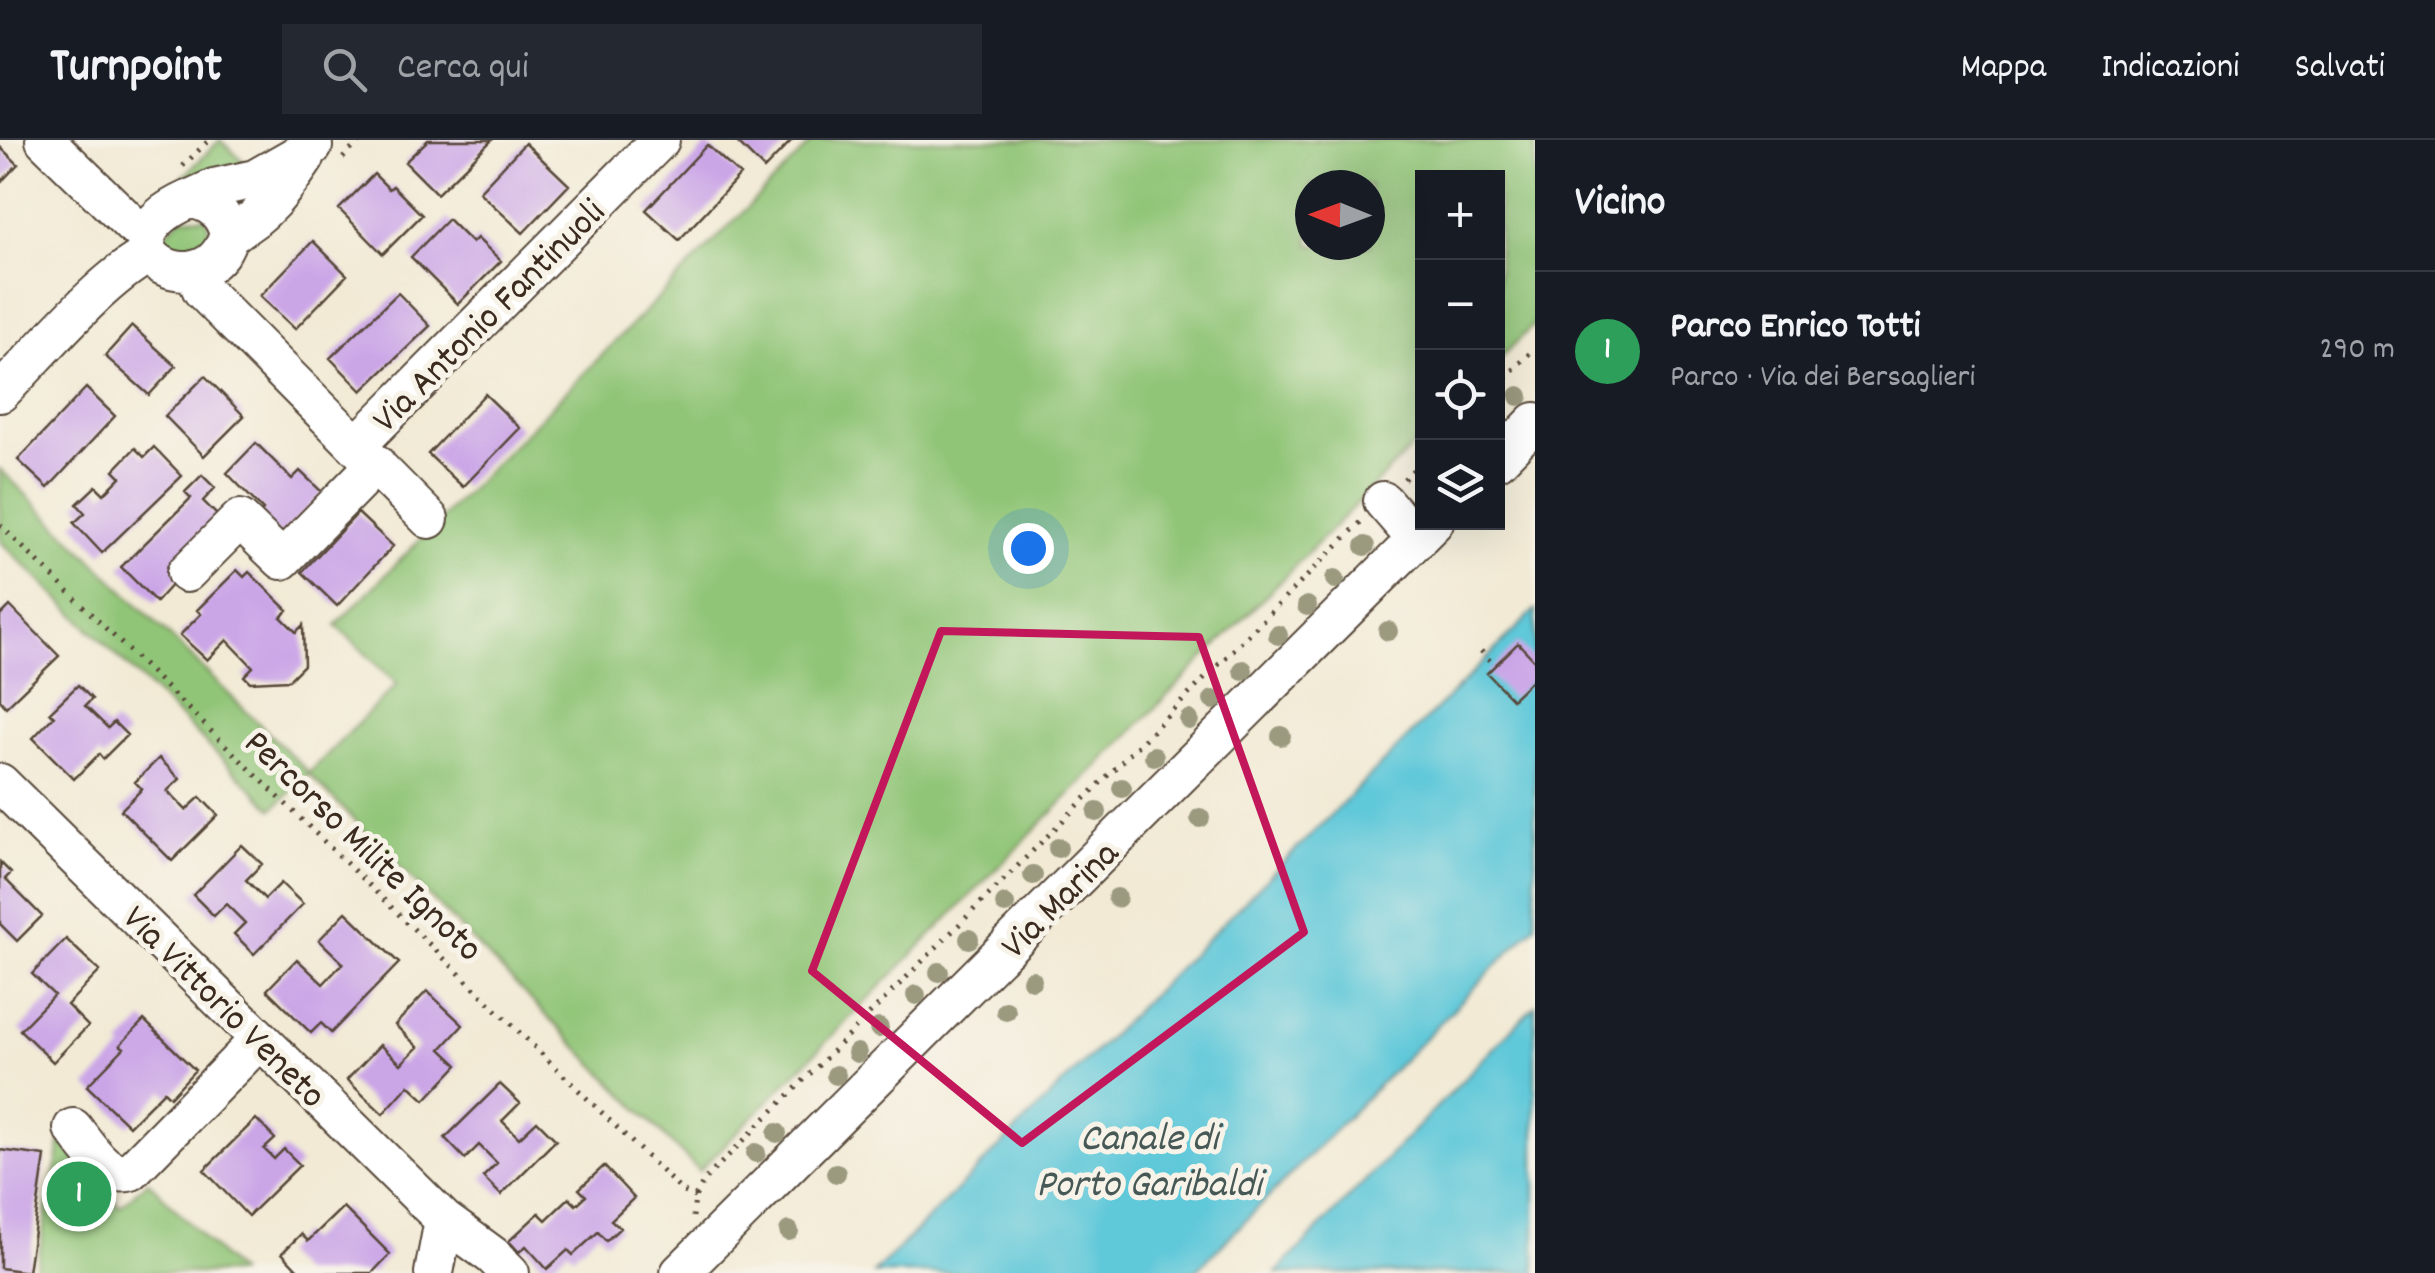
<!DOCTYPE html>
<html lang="it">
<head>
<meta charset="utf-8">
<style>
	body { margin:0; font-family:Dekko,sans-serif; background:#242831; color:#f1f3f6 }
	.controls { position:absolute; right:30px; top:30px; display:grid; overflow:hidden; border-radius:0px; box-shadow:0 10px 40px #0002 }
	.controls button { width:90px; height:90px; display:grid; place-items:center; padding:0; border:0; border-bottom:2px solid #363941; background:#171b24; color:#f1f3f6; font:50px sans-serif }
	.compass { position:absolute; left:1295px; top:30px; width:90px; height:90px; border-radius:50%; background:#171b24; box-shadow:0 10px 40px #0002; rotate:271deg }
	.you { position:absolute; left:1028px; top:408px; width:35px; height:35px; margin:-25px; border:8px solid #fff; border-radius:50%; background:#1a73e8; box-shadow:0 0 0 15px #1a73e833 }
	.badge { display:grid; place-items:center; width:65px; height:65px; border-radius:50%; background:#d93025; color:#fff; font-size:32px; font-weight:700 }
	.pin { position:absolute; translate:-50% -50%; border:5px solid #fff; box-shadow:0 2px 10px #0006 }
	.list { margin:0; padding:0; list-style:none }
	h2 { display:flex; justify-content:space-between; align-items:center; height:130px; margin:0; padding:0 40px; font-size:42px }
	h2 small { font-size:32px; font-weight:400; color:#9ea1a6 }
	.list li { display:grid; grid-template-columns:65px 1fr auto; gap:30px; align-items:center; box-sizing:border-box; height:160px; padding:0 40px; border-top:2px solid #363941 }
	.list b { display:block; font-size:38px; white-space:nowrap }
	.list p { margin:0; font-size:32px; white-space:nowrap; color:#9ea1a6 }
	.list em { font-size:32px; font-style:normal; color:#9ea1a6 }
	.icon { flex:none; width:55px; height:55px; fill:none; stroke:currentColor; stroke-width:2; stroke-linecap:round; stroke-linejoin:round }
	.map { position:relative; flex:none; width:1535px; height:1133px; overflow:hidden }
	header { display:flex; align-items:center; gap:60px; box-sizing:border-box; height:140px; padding:0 50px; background:#171b24; border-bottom:2px solid #363941 }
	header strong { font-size:48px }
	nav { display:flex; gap:55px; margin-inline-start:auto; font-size:35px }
	.search { width:700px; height:90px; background:#242831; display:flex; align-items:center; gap:25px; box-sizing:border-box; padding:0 35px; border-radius:0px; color:#9ea1a6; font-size:38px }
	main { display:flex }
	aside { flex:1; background:#171b24 }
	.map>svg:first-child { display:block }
</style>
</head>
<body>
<header>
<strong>Turnpoint</strong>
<div class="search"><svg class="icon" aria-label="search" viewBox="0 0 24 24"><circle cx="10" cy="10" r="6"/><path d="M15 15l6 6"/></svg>Cerca qui</div>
<nav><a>Mappa</a><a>Indicazioni</a><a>Salvati</a></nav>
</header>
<main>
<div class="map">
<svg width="1535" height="1133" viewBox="0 0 1535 1133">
	<rect width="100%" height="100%" fill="#f7f3e8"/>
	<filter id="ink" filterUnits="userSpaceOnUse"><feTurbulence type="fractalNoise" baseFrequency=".01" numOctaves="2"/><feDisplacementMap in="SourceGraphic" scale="20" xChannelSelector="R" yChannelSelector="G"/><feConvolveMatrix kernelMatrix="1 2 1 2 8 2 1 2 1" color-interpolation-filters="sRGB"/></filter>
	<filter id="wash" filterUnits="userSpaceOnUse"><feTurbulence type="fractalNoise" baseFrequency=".0048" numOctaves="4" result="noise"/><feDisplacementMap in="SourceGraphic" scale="40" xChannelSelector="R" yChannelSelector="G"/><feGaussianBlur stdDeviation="2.25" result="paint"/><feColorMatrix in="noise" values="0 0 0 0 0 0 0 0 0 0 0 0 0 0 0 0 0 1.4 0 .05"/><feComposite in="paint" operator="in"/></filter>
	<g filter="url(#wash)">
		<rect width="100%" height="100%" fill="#f2ead5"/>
		<path fill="#90c577" stroke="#66784a" stroke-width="2.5" fill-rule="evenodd" d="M 220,0 L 253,30 L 188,40 L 174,46 Z
			M 814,0 L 1535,0 L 1535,183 L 1498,221 L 1498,38 L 1422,38 L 1422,297 L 699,1031 L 309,634 L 273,669 L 0,401 L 0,329 L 309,633 L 397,544 L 336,485 ZM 1310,45 L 1370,45 L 1370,105 L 1310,105 Z
			M 183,77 L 207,78 L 210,101 L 189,113 L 166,108 L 163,95 Z
			M 61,1000 L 120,1067 L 148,1041 L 238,1133 L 35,1133 Z"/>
		<path fill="#5ec8d9" stroke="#4c797c" stroke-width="2.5" d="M 1535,470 L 1535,786 L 1194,1133 L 874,1133 Z
			M 1535,865 L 1535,1133 L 1276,1133 Z"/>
		<g id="blocks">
			<path fill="#cba6e7" d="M 428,0 L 492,0 L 437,54 L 405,22 Z
				M 735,0 L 792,0 L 764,29 Z
				M 525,3 L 569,45 L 523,93 L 479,52 Z
				M 707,5 L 740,35 L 679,100 L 646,70 Z
				M 0,7 L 18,24 L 0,43 Z
				M 374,34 L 389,49 L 393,46 L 422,75 L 383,114 L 339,69 Z
				M 448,79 L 472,103 L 477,98 L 501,121 L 458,164 L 411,117 Z
				M 313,101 L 347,135 L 295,189 L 260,156 Z
				M 398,153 L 430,186 L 362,251 L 330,218 Z
				M 132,186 L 176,226 L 149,255 L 105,216 Z
				M 205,236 L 244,276 L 204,316 L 165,276 Z
				M 86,248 L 115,276 L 48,348 L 18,320 Z
				M 485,254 L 520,288 L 463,347 L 428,314 Z
				M 256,303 L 292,339 L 300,331 L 323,353 L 279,397 L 257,376 L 263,370 L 227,333 Z
				M 154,307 L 182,336 L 102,413 L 74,383 L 85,373 L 77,364 L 96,346 L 104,354 L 121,337 L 114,330 L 135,308 L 144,317 Z
				M 202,335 L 215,348 L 203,361 L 226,384 L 156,462 L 121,427 L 191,358 L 185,352 Z
				M 358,373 L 393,406 L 337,466 L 302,432 Z
				M 237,430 L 244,437 L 249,432 L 288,470 L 281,477 L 296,492 L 303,485 L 304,525 L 289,540 L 250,542 L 244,536 L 253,527 L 227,500 L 207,520 L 180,495 L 201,474 L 197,470 Z
				M 10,466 L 59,516 L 6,567 L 0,560 L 0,476 Z
				M 1518,503 L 1535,521 L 1535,537 L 1512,559 L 1487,533 Z
				M 78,545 L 92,559 L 85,566 L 108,588 L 114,582 L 127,595 L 103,619 L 99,614 L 74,639 L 33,598 L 54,576 L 50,572 Z
				M 159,618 L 180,639 L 167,651 L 186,670 L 200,657 L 218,675 L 172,721 L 121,670 L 142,649 L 135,642 Z
				M 242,705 L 262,724 L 246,740 L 265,759 L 281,743 L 303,764 L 254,814 L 234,794 L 245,783 L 226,764 L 214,776 L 193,755 Z
				M 0,722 L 11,733 L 5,739 L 42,776 L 17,801 L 0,784 Z
				M 346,772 L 399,823 L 331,893 L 321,883 L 311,893 L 267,850 L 297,819 L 323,844 L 343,823 L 319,800 Z
				M 66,799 L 100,831 L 67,865 L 88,886 L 53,922 L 20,890 L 54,855 L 32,834 Z
				M 427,851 L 463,885 L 441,909 L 458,925 L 425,960 L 409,945 L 383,974 L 347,940 L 380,905 L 401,924 L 418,907 L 395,885 Z
				M 144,880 L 195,930 L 170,957 L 164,951 L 129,986 L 87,946 L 124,908 L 120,905 Z
				M 500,944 L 520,963 L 502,981 L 519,998 L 537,981 L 556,1000 L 501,1055 L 483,1037 L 497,1023 L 479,1005 L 465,1019 L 445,998 Z
				M 256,979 L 275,999 L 264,1009 L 274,1019 L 284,1009 L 300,1025 L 248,1076 L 204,1030 Z
				M 0,1010 L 45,1016 L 28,1132 L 0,1128 Z
				M 604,1026 L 634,1058 L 611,1080 L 620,1088 L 606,1101 L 598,1092 L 573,1115 L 568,1110 L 547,1129 L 526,1106 L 519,1112 L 509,1101 L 539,1073 L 546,1080 L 569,1058 L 576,1065 L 586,1056 L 579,1049 Z
				M 343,1067 L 390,1114 L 372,1133 L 301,1133 L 282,1113 L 301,1094 L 308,1101 Z"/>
		</g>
	</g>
	<g filter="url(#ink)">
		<use href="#blocks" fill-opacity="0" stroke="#564739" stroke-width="2.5"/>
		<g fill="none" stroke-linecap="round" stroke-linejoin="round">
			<defs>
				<path id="minor" d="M 45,0 L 133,86 L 148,90
					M 190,59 C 212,62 224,74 229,94 C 207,174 81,106 190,59 Z
					M 190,59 L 214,48 L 255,39 L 313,6
					M 229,94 C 263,79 285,48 305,18
					M 193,130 L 202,150 L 429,379
					M 0,253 C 41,212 100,140 149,114
					M 357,305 L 660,0
					M 1498,320 L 1535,282
					M 1383,361 L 1417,400
					M 186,433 L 240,379 L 282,420 L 376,324
					M 0,643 L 444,1080 L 493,1116 L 510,1133
					M 73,988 C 87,1005 106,1040 131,1031 L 260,899
					M 434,1133 L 444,1080
					M 680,1133 L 1434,382"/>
			</defs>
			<use href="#minor" stroke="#564739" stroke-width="42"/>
			<path stroke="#564739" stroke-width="5" stroke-dasharray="2.5 8" stroke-linecap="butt" d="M 343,18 L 361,0
				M 183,26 L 209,0
				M 1498,245 L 1535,208
				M 1404,339 L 1422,321
				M 0,385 L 682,1051 L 695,1057
				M 1481,511 L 1494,525
				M 693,1077 L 695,1057 L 705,1039 L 1361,382"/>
			<use href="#minor" stroke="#fff" stroke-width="38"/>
		</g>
		<g fill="#9b9a7f">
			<circle cx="1519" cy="256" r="10"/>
			<circle cx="1365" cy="406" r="10"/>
			<circle cx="1335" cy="439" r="10"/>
			<circle cx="1307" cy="466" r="10"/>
			<circle cx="1388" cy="491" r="10"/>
			<circle cx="1278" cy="495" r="10"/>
			<circle cx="1243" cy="530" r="10"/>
			<circle cx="1213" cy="560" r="10"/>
			<circle cx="1189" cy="580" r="10"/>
			<circle cx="1281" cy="596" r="10"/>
			<circle cx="1154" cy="616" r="10"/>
			<circle cx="1122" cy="648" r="10"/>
			<circle cx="1097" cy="672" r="10"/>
			<circle cx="1200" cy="678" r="10"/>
			<circle cx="1058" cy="708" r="10"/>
			<circle cx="1033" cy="735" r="10"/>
			<circle cx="1117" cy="758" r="10"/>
			<circle cx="1005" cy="764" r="10"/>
			<circle cx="969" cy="799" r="10"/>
			<circle cx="939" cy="832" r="10"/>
			<circle cx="1032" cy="840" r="10"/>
			<circle cx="916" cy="855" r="10"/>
			<circle cx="1006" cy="871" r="10"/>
			<circle cx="879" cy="888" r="10"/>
			<circle cx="857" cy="913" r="10"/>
			<circle cx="836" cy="935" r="10"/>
			<circle cx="777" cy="993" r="10"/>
			<circle cx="756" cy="1013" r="10"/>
			<circle cx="836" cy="1033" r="10"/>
			<circle cx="789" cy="1091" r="10"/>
		</g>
	</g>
	<path fill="none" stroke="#c2185b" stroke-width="8" stroke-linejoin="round" d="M 941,491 L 1199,497 L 1304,792 L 1022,1003 L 812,831 Z"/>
	<g text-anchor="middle" stroke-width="10" stroke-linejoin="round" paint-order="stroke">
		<g font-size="38" fill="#3b2a1e" stroke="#f7f3e8">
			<text transform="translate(487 174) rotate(-45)" y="13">Via Antonio Fantinuoli</text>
			<text transform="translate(365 704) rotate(44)" y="13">Percorso Milite Ignoto</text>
			<text transform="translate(1058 758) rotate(-45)" y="13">Via Marina</text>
			<text transform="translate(226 865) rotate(45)" y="13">Via Vittorio Veneto</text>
		</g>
		<g font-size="40" font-style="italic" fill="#465956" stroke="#f7f3e8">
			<text x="1149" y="1009">Canale di<tspan x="1149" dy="46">Porto Garibaldi</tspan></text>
		</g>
	</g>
</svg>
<div class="controls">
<button>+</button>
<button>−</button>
<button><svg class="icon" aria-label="locate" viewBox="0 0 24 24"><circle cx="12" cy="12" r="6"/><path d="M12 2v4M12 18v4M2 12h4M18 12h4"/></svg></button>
<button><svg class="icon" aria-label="layers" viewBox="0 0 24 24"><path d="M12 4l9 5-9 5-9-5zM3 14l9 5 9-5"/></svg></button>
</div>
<svg class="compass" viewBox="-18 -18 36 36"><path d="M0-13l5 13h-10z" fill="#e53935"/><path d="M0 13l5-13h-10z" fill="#9ea1a6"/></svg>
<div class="you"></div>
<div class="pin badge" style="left:79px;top:1054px;background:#2e9e5b">1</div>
</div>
<aside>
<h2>Vicino<small></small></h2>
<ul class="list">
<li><span class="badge" style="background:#2e9e5b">1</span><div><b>Parco Enrico Totti</b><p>Parco · Via dei Bersaglieri</p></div><em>290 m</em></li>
</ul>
</aside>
</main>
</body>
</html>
